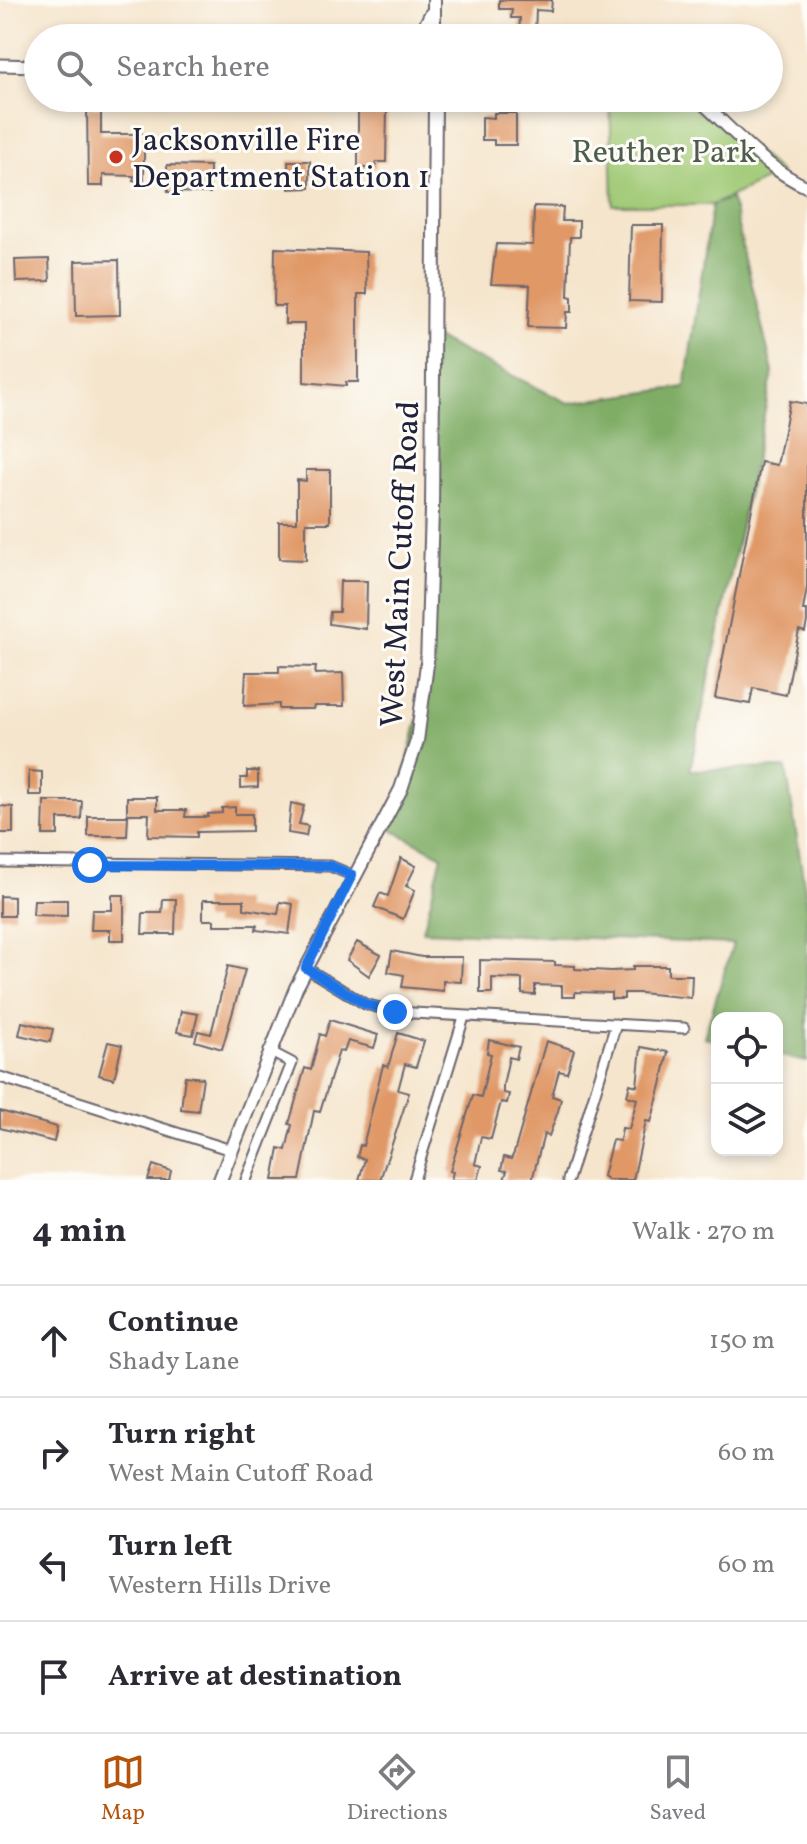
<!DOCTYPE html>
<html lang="en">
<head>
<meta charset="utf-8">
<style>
	body { margin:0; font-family:Vollkorn,serif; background:#f7f7f7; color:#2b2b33 }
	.controls { position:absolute; right:24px; bottom:24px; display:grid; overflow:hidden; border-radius:16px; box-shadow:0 4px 12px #0003 }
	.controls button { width:72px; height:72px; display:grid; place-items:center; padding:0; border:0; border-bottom:2px solid #e1e1e2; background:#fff; color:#2b2b33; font:40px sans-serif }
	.stop { position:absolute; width:24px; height:24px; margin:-18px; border:6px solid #1a73e8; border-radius:50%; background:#fff }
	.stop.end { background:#1a73e8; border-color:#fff; box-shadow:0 2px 8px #0008 }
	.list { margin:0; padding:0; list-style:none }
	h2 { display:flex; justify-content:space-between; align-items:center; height:104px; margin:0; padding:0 32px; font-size:34px }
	h2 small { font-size:26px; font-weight:400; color:#7c7c81 }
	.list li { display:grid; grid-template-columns:52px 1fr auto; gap:24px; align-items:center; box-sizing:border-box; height:112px; padding:0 32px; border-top:2px solid #e1e1e2 }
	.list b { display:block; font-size:30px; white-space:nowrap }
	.list p { margin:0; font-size:26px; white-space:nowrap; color:#7c7c81 }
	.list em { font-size:26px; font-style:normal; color:#7c7c81 }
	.icon { flex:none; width:44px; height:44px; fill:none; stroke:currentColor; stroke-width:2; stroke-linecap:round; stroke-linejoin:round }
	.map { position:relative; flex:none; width:807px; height:1180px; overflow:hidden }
	.search { position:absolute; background:#fff; box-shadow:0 4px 12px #0003; left:24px; right:24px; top:24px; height:88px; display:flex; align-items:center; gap:20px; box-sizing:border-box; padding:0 28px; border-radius:44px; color:#7c7c81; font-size:30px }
	.sheet { height:552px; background:#fff }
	nav { display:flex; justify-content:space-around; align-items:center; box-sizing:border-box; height:112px; border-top:2px solid #e1e1e2; background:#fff; font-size:22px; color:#7c7c81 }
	nav a { display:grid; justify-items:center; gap:4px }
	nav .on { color:#b45309 }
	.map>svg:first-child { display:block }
</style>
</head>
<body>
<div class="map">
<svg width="807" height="1180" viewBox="0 0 807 1180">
	<rect width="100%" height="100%" fill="#fdfcf7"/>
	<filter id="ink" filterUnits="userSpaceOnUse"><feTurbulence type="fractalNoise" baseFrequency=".0125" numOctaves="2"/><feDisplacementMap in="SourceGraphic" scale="16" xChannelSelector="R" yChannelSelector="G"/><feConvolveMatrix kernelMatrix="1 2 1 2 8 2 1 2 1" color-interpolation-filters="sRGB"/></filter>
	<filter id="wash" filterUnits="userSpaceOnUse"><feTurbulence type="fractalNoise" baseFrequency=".006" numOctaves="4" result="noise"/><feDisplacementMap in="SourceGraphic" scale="32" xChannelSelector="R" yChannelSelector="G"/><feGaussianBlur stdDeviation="1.8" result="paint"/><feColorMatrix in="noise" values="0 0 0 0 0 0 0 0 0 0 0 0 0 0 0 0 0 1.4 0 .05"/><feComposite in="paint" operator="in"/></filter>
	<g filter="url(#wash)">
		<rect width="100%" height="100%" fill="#f5e5cc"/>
		<path fill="#a0c975" stroke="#617658" stroke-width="2" d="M 610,98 L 697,98 L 780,173 L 712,205 L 613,205 Z"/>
		<path fill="#80ad66" stroke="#516850" stroke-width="2" d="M 731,198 L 773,372 L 690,770 L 786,768 L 807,902 L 807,1062 L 777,1055 L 777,1018 L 717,1018 L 717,1040 L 704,1037 L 733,944 L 423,931 L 442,856 L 383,825 L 401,789 L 424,695 L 434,337 L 568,403 L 685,387 L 712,205 Z"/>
		<g id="blocks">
			<path fill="#e09866" d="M 499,0 L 552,0 L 551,11 L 536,10 L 535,34 L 519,34 L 520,18 L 511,18 L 512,9 L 499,9 Z
				M 87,107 L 101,107 L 101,134 L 144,134 L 144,181 L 133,181 L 134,176 L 103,175 L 103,186 L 88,186 Z
				M 358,108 L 387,108 L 386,162 L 376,162 L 376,168 L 358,168 Z
				M 494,113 L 516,113 L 516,145 L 494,145 L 494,140 L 482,140 L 482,117 L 494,118 Z
				M 288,161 L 310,161 L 310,188 L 289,189 Z
				M 167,165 L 210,166 L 210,193 L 168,192 Z
				M 534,206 L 563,207 L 562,221 L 579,221 L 579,237 L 570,237 L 568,296 L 572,297 L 572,312 L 567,312 L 566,328 L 528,327 L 530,285 L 491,284 L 496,244 L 533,245 Z
				M 631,225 L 663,225 L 662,302 L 629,301 Z
				M 275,248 L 366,252 L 367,294 L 358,294 L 358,382 L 346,382 L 346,386 L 304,382 L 304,324 L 285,324 L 285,306 L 274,306 Z
				M 49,259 L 50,281 L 16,282 L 15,260 Z
				M 119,260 L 120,315 L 76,316 L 75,261 Z
				M 790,401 L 807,404 L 807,588 L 803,610 L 807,610 L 807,622 L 805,632 L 799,630 L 786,695 L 753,688 L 750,704 L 715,698 L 761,462 L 777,465 Z
				M 306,470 L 330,470 L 330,523 L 306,523 L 306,560 L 279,559 L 279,522 L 297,522 L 297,480 L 306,481 Z
				M 340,581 L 367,581 L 366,629 L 329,624 L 330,612 L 339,612 Z
				M 279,666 L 316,667 L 315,674 L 343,673 L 344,706 L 314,706 L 313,709 L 279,709 L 279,704 L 244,706 L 246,672 L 279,672 Z
				M 29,771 L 42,772 L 42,795 L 29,795 Z
				M 247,771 L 258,771 L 258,787 L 241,788 L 241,778 L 247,778 Z
				M 127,797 L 157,797 L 157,810 L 186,810 L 185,817 L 208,817 L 208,814 L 222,813 L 222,808 L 235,807 L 235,814 L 252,814 L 252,831 L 197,832 L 197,837 L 148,836 L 149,814 L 127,814 Z
				M 44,801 L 82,801 L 81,819 L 58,819 L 58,835 L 43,835 Z
				M 291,803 L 304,806 L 299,824 L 308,826 L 306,836 L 288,833 Z
				M 0,806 L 13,807 L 13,833 L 0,833 Z
				M 88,816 L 128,816 L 127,836 L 88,836 Z
				M 401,858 L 416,866 L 406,886 L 415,890 L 403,919 L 374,907 L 380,893 L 388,896 Z
				M 112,895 L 124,895 L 124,940 L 110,940 L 110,930 L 91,930 L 92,910 L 112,910 Z
				M 0,896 L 14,897 L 14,916 L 0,916 Z
				M 163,899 L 176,899 L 175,934 L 142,934 L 143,913 L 162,913 Z
				M 34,900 L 67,900 L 67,916 L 33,915 Z
				M 203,900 L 244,900 L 244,909 L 278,914 L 280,902 L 293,904 L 289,934 L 256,930 L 257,925 L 214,925 L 214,920 L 203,920 Z
				M 357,942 L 381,955 L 369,976 L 347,960 Z
				M 392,951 L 422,957 L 462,957 L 461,982 L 443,981 L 443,991 L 402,987 L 404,975 L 388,972 Z
				M 480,960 L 555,962 L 555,965 L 575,966 L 575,969 L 611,971 L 633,970 L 633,966 L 668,966 L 668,975 L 692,975 L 691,998 L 640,993 L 624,993 L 624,999 L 611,999 L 611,993 L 575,992 L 575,997 L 562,997 L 562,986 L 535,985 L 535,995 L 522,994 L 522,979 L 492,978 L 492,993 L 480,993 Z
				M 228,966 L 245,970 L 222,1049 L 195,1041 L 198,1031 L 211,1034 Z
				M 181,1011 L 198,1014 L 193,1035 L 177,1032 Z
				M 330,1020 L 378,1035 L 374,1048 L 348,1041 L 344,1052 L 339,1051 L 320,1112 L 314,1111 L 300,1180 L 273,1180 L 279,1148 L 286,1150 L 292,1125 L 289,1124 L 305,1068 L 311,1070 L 320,1034 L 325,1036 Z
				M 22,1022 L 53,1029 L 50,1042 L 19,1035 Z
				M 398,1033 L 424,1041 L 416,1067 L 405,1064 L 398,1090 L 409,1093 L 380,1180 L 359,1180 L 365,1159 L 357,1157 L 360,1145 L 363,1146 L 383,1065 L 388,1067 Z
				M 489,1040 L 519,1047 L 516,1059 L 509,1057 L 503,1085 L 503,1093 L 509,1094 L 507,1103 L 501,1102 L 491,1139 L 481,1137 L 475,1164 L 482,1166 L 478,1180 L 451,1180 L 453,1172 L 450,1171 L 473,1095 L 481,1097 L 491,1054 L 487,1053 Z
				M 546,1041 L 574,1050 L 567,1073 L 559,1071 L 552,1096 L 561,1099 L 558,1111 L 549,1136 L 544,1134 L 532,1180 L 504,1180 L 507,1171 L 501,1170 L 504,1157 L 511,1159 L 514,1153 Z
				M 108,1042 L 122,1045 L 114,1079 L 99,1075 Z
				M 641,1047 L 668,1052 L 661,1085 L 651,1122 L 646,1121 L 633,1180 L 608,1180 L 603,1176 L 612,1140 L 620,1141 L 622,1128 L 629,1129 L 637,1099 L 627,1096 L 630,1084 L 637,1086 Z
				M 185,1076 L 203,1078 L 198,1111 L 181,1109 Z
				M 0,1111 L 57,1127 L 54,1142 L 0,1128 Z
				M 153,1165 L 171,1171 L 169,1180 L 148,1180 Z"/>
		</g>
	</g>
	<g filter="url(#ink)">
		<use href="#blocks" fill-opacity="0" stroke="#6c666e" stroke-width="2"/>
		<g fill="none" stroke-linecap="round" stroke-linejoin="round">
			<defs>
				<path id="minor" d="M 0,862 L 330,866 L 352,875
					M 306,968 L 365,1004 L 395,1012 L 684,1028
					M 0,1077 L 231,1150
					M 246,1180 L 292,1063 L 269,1051
					M 414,1180 L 464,1017
					M 568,1180 L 616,1024"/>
				<path id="tertiary" d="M 0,65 L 38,66
					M 697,98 C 733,129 762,167 807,187"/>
				<path id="secondary" d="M 419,38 L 431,14
					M 434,38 L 434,0
					M 220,1180 L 296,988 L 401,789 L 417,741 L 427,664 L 432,511 L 435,98"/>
			</defs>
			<use href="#minor" stroke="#6c666e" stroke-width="13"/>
			<use href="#tertiary" stroke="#6c666e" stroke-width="15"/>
			<use href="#secondary" stroke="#6c666e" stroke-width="16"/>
			<use href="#minor" stroke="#fff" stroke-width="9"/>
			<use href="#tertiary" stroke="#fff" stroke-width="11"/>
			<use href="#secondary" stroke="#fff" stroke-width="12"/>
		</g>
	</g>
	<g fill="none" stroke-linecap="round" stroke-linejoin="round" filter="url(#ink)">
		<path stroke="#1a73e8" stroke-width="10" d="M 90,865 L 330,866 L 352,875 L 306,968 L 365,1004 L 395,1012"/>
	</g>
	<circle fill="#c8321e" stroke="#fdfcf7" stroke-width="3" cx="116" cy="157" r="8"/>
	<g text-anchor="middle" stroke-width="6" stroke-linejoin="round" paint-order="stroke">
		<g font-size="32" fill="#22223b" stroke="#fdfcf7" text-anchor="start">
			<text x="132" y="150">Jacksonville Fire<tspan x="132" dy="37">Department Station 1</tspan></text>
		</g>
		<g font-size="32" fill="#4e5c4f" stroke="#fdfcf7">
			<text x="664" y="162">Reuther Park</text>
		</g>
		<g font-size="32" fill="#22223b" stroke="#fdfcf7">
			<text transform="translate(399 564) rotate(-87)" y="11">West Main Cutoff Road</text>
		</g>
	</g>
</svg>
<div class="controls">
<button><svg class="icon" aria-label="locate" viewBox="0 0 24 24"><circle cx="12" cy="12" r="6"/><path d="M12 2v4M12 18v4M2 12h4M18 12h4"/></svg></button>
<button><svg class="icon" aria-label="layers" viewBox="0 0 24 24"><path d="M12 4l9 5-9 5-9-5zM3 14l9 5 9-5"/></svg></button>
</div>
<div class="stop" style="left:90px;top:865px"></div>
<div class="stop end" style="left:395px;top:1012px"></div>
<div class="search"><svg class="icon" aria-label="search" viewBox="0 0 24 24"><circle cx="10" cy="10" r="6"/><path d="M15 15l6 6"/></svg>Search here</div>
</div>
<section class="sheet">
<h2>4 min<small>Walk · 270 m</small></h2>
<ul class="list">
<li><svg class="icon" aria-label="ahead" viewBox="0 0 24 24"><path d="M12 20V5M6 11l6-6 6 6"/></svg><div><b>Continue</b><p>Shady Lane</p></div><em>150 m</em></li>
<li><svg class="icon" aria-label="right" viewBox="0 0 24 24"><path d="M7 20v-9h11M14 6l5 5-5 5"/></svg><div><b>Turn right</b><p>West Main Cutoff Road</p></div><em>60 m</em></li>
<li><svg class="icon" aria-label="left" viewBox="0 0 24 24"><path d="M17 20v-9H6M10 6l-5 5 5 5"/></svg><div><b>Turn left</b><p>Western Hills Drive</p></div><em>60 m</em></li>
<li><svg class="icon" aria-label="arrive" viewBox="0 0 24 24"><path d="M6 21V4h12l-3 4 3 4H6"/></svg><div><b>Arrive at destination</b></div></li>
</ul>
</section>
<nav>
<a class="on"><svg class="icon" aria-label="map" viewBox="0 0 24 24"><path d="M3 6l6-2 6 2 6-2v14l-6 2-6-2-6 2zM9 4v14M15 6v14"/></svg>Map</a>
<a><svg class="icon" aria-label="directions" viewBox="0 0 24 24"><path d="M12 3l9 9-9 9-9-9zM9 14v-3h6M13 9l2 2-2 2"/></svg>Directions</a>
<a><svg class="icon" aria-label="saved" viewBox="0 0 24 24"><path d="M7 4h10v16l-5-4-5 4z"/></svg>Saved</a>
</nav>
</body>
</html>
